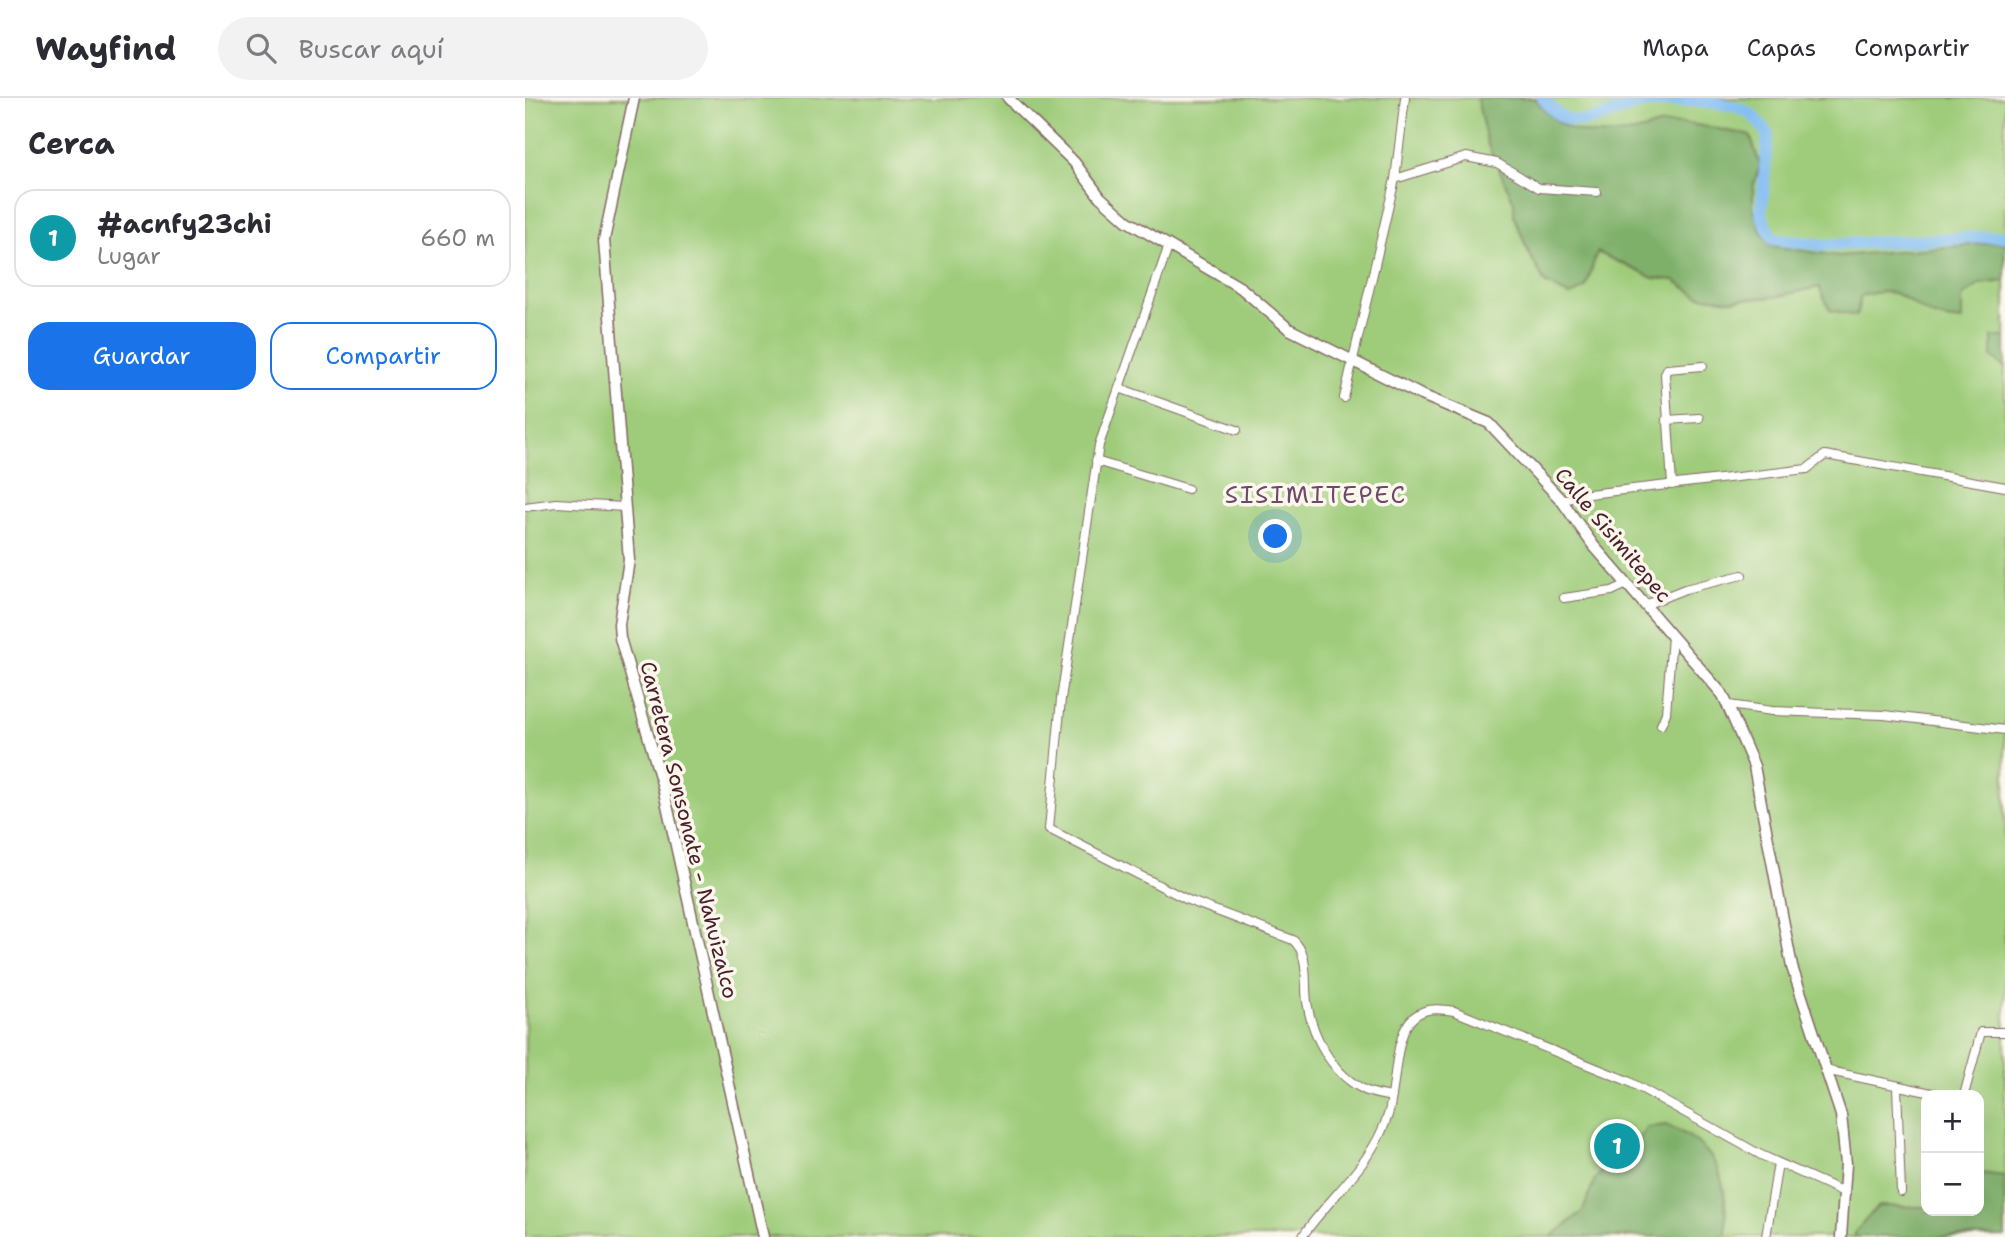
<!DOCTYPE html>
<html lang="es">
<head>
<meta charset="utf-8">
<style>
	body { margin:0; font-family:"Shantell Sans",sans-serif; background:#f2f2f3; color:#2b2b33 }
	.controls { position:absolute; right:21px; bottom:21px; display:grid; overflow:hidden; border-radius:14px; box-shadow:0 7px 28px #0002 }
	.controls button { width:63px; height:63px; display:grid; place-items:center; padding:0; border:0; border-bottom:2px solid #e1e1e2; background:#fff; color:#2b2b33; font:35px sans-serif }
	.you { position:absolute; left:751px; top:439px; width:24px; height:24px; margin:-18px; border:5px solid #fff; border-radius:50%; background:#1a73e8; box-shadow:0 0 0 10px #1a73e833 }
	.badge { display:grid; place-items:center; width:46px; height:46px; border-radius:50%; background:#1a73e8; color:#fff; font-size:23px; font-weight:700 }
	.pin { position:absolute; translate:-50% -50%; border:4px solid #fff; box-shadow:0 2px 7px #0006 }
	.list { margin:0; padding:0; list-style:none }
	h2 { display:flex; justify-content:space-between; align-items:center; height:91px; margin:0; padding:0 28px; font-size:30px }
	h2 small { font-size:23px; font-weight:400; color:#7c7c81 }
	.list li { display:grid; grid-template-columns:46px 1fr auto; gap:21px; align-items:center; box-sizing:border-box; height:98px; margin:0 14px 14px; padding:0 14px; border:2px solid #e1e1e2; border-radius:21px }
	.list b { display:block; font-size:26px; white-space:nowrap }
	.list p { margin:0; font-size:23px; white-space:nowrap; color:#7c7c81 }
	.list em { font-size:23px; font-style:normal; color:#7c7c81 }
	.actions { display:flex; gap:14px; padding:21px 28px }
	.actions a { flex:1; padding:16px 0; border:2px solid #1a73e8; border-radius:21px; text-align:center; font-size:24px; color:#1a73e8 }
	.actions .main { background:#1a73e8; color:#fff }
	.icon { flex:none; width:38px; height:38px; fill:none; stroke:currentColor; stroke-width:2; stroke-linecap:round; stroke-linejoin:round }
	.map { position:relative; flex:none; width:1480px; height:1139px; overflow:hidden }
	header { display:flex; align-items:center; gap:42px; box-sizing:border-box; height:98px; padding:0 35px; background:#fff; border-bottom:2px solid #e1e1e2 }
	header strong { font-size:33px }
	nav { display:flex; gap:38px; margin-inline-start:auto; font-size:24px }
	.search { width:490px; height:63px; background:#f2f2f3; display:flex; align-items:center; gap:18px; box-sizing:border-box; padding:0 24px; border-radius:38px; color:#7c7c81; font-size:26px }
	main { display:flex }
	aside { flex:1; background:#fff }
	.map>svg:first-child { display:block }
</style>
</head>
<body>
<header>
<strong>Wayfind</strong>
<div class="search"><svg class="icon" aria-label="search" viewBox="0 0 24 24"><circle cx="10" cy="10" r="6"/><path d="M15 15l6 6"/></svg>Buscar aquí</div>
<nav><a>Mapa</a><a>Capas</a><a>Compartir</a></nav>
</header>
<main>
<aside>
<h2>Cerca<small></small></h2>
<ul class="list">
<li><span class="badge" style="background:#0f9aa8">1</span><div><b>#acnfy23chi</b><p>Lugar</p></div><em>660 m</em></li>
</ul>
<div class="actions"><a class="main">Guardar</a><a>Compartir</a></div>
</aside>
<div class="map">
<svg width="1480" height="1139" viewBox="0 0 1480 1139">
	<rect width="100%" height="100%" fill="#fbf7ec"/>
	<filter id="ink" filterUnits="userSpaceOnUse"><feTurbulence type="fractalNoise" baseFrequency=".0143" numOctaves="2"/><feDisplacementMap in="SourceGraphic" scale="14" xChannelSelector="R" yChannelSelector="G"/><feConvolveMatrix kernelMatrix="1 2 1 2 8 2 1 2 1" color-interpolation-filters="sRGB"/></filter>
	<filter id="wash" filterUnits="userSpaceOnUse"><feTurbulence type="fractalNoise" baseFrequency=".00686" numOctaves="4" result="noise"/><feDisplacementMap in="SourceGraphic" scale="28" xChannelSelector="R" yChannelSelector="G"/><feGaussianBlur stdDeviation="1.57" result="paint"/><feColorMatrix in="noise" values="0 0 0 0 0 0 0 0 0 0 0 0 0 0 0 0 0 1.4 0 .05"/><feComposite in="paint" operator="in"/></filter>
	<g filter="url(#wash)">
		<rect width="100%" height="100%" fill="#f0e9cd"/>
		<path fill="#9fcc7a" stroke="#747652" stroke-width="2" fill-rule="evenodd" d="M 0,0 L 1480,0 L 1480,1139 L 0,1139 ZM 1401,997 L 1454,997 L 1454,1113 L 1401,1113 Z"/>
		<path fill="#7fb06a" stroke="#64684a" stroke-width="2" d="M 952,0 L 1010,0 C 1035,37 1066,40 1109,34 C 1119,33 1129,27 1140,26 C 1168,23 1197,33 1225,37 L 1235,67 L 1228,90 L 1228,110 L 1235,131 L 1246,148 L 1314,158 L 1480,144 L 1480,183 L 1455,186 L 1437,199 L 1437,223 C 1428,222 1417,221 1409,218 C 1374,203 1379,186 1336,198 L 1331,218 L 1305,212 L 1294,189 L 1250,199 L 1205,202 L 1173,198 L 1149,182 L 1128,180 L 1072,154 L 1061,189 L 1045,198 L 1020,185 L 1004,155 L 989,118 L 989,104 L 962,45 Z
			M 1467,239 L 1480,239 L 1480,270 L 1467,259 Z
			M 1142,1027 C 1199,1052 1201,1083 1201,1139 L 1026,1139 L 1058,1113 L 1069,1083 L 1080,1069 L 1101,1060 L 1122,1029 Z
			M 1454,1075 L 1480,1078 L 1480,1139 L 1329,1139 L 1331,1133 L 1353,1108 L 1401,1109 L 1401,1113 L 1454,1113 Z"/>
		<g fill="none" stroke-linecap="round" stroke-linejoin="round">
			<path stroke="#81bdf3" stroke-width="12" d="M 1018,0 C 1025,9 1031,17 1042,21 C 1065,28 1088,14 1109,8 C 1136,1 1203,0 1226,16 C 1232,21 1238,30 1243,36 L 1236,117 L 1248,141 L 1298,147 L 1480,138"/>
		</g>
	</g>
	<g filter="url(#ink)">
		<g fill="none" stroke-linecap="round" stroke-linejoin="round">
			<defs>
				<path id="minor" d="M 870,81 L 941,59 L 972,65 L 1014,90 L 1072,94
					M 643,150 L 574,347 L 536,601 L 524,731 L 663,802 L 768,842 C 785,857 779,883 782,904 C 787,937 806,974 836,990 C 845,996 857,997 867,999
					M 594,290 L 712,332
					M 819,300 L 870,81 L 880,0
					M 1141,322 L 1174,320
					M 571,363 L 663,391
					M 1147,387 L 1140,276 L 1142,271 L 1178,268
					M 1037,403 L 1055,397 L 1282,371 L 1300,357 L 1480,389
					M 0,409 L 31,405 L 99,409
					M 1039,500 L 1087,493 L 1102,486
					M 1120,507 L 1160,491 L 1217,477
					M 1204,607 L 1247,613 L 1359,617 L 1480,632
					M 1136,627 L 1141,615 L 1147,538
					M 1300,972 L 1416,997
					M 1372,989 L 1376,1094
					M 1439,997 L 1456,934 L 1480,934
					M 777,1139 C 805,1098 847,1067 863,1017 C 871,992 869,942 885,923 C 897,909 912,910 929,913 L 1103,983 L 1236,1057 L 1321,1095
					M 1241,1139 L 1253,1065"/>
				<path id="tertiary" d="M 109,0 L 79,142 L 104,462 L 94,526 L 95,540 L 138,689 L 238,1139
					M 483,0 L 549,64 L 575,99 L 602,123 L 716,190 L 764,231 L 894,296 L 964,325 L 1037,403 L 1068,447 L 1198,597 L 1229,668 L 1267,869 L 1316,1017 L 1321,1066 L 1316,1139"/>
			</defs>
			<use href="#minor" stroke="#846664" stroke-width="10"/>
			<use href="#tertiary" stroke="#846664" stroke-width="13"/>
			<use href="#minor" stroke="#fff" stroke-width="8"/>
			<use href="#tertiary" stroke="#fff" stroke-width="10"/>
		</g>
	</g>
	<g text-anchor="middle" stroke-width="7" stroke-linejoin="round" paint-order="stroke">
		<g font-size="21" fill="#4a1f2b" stroke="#fbf7ec">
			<text transform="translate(1088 437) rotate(50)" y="7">Calle Sisimitepec</text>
			<text transform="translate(164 732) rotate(76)" y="7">Carretera Sonsonate - Nahuizalco</text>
		</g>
		<g font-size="24" letter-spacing="2" fill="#6e496a" stroke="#fbf7ec">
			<text x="791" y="405">SISIMITEPEC</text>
		</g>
	</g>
</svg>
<div class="controls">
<button>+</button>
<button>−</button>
</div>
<div class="you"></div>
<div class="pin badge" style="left:1092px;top:1048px;background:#0f9aa8">1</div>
</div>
</main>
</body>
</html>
